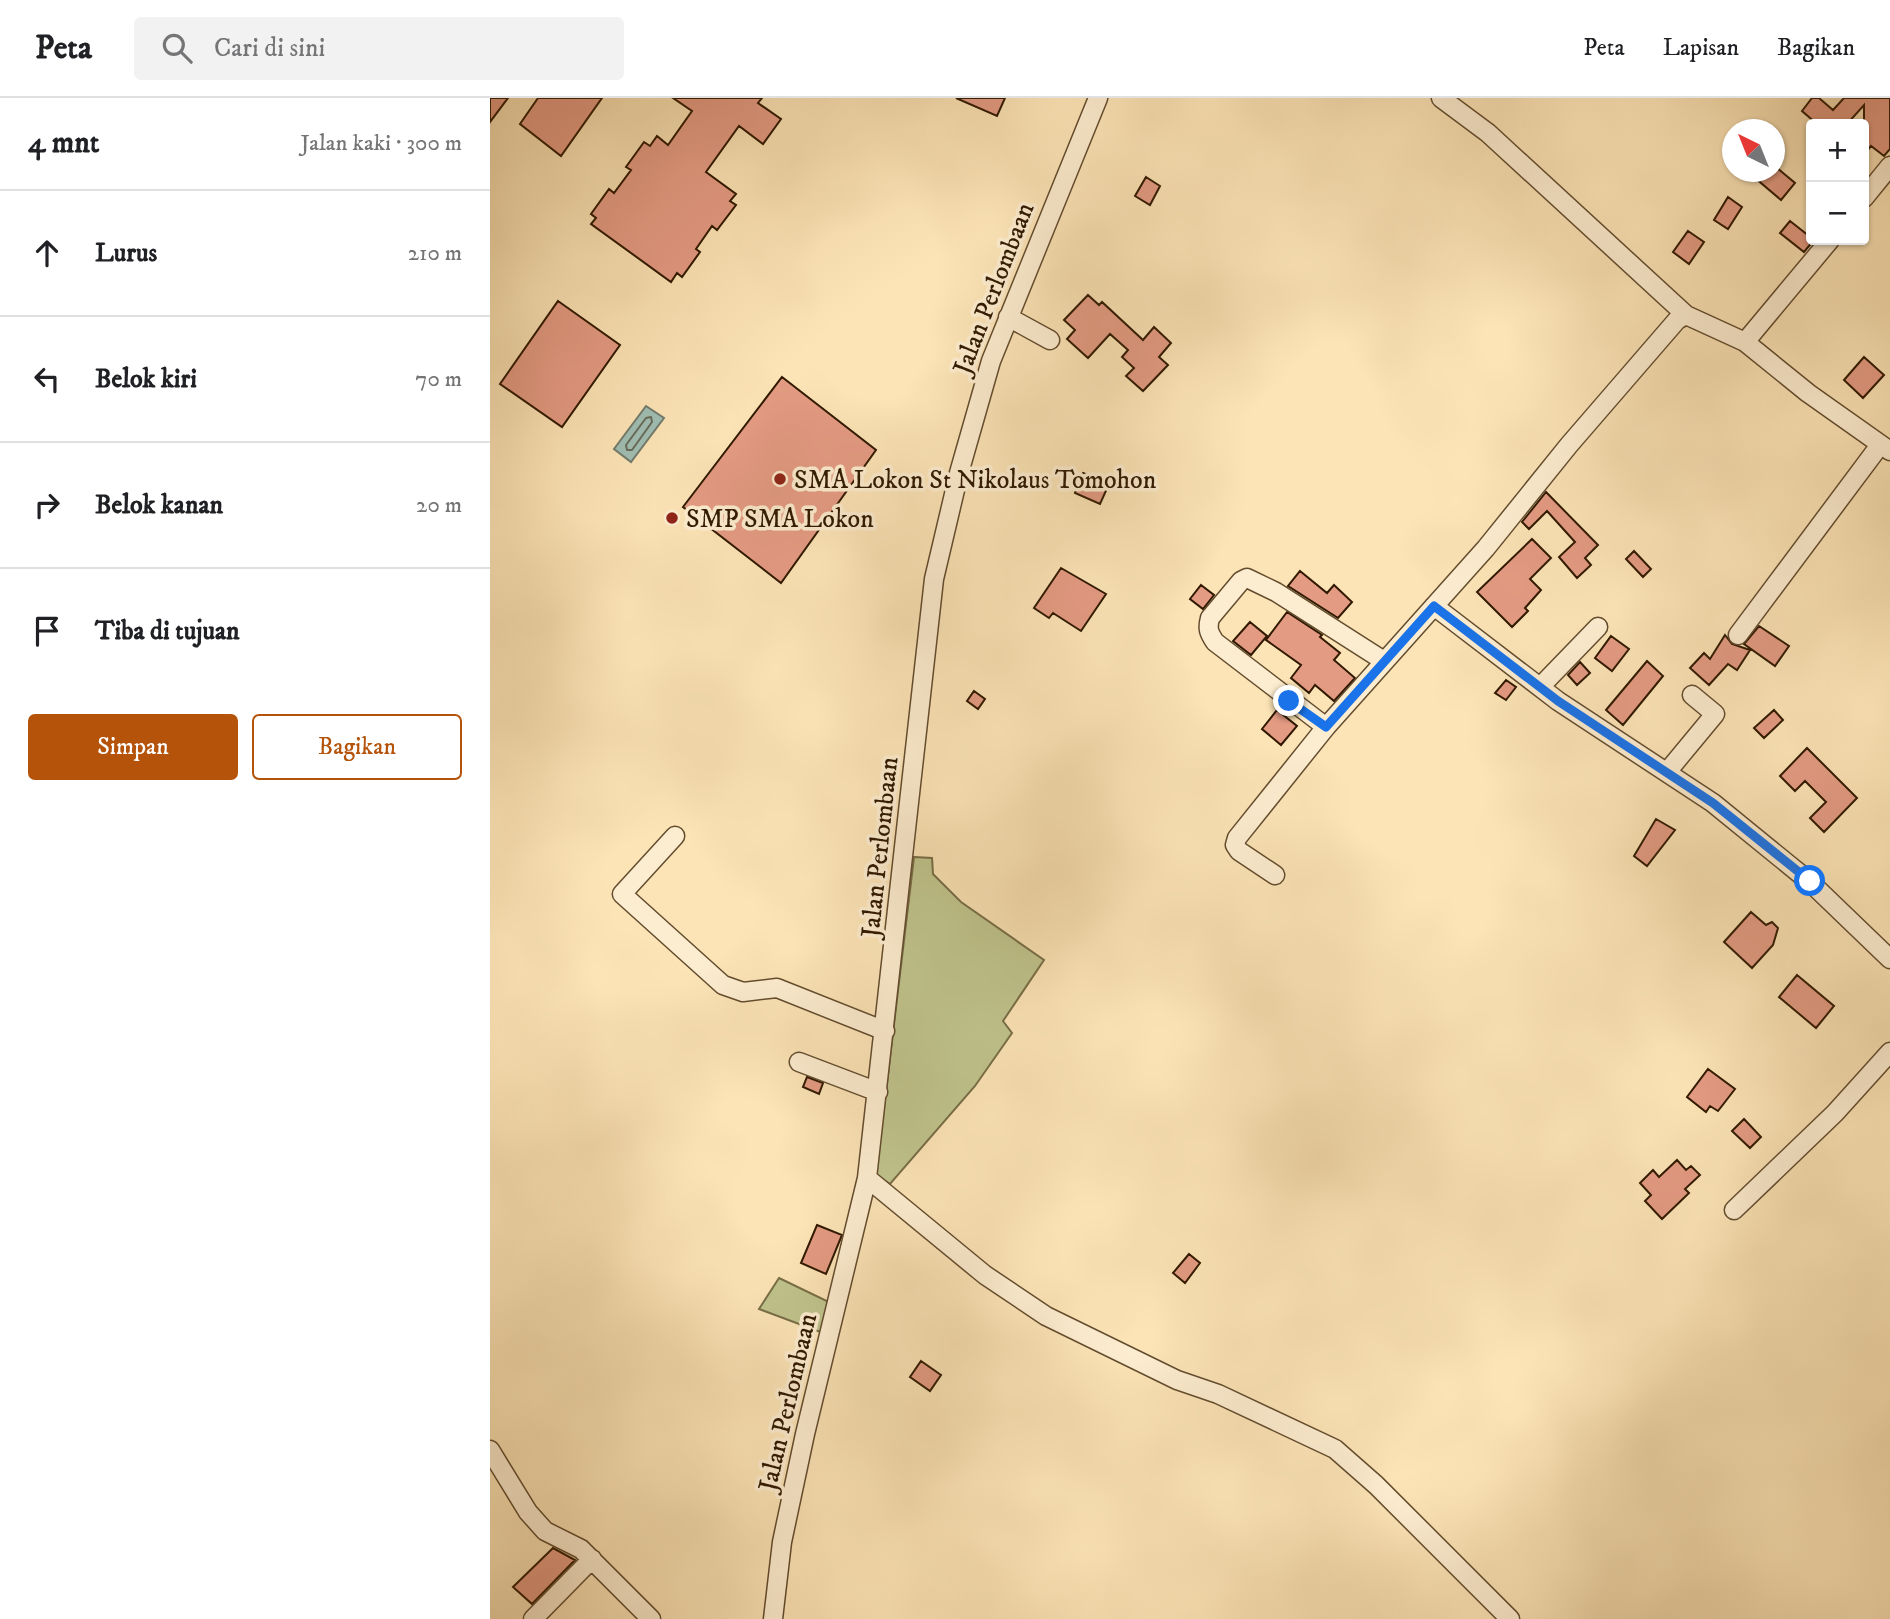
<!DOCTYPE html>
<html lang="id">
<head>
<meta charset="utf-8">
<style>
	body { margin:0; font-family:"IM FELL DW Pica",serif; background:#f2f2f2; color:#202124 }
	.controls { position:absolute; right:21px; top:21px; display:grid; overflow:hidden; border-radius:7px; box-shadow:0 2px 5px #0004 }
	.controls button { width:63px; height:63px; display:grid; place-items:center; padding:0; border:0; border-bottom:2px solid #e0e0e0; background:#fff; color:#202124; font:35px sans-serif }
	.compass { position:absolute; left:1232px; top:21px; width:63px; height:63px; border-radius:50%; background:#fff; box-shadow:0 2px 5px #0004; rotate:317deg }
	.stop { position:absolute; width:21px; height:21px; margin:-16px; border:5px solid #1a73e8; border-radius:50%; background:#fff }
	.stop.end { background:#1a73e8; border-color:#fff; box-shadow:0 2px 7px #0008 }
	.list { margin:0; padding:0; list-style:none }
	h2 { display:flex; justify-content:space-between; align-items:center; height:91px; margin:0; padding:0 28px; font-size:30px }
	h2 small { font-size:23px; font-weight:400; color:#757577 }
	.list li { display:grid; grid-template-columns:46px 1fr auto; gap:21px; align-items:center; box-sizing:border-box; height:126px; padding:0 28px; border-top:2px solid #e0e0e0 }
	.list b { display:block; font-size:26px; white-space:nowrap }
	.list em { font-size:23px; font-style:normal; color:#757577 }
	.actions { display:flex; gap:14px; padding:21px 28px }
	.actions a { flex:1; padding:16px 0; border:2px solid #b45309; border-radius:7px; text-align:center; font-size:24px; color:#b45309 }
	.actions .main { background:#b45309; color:#fff }
	.icon { flex:none; width:38px; height:38px; fill:none; stroke:currentColor; stroke-width:2; stroke-linecap:round; stroke-linejoin:round }
	.map { position:relative; flex:none; width:1400px; height:1521px; overflow:hidden }
	header { display:flex; align-items:center; gap:42px; box-sizing:border-box; height:98px; padding:0 35px; background:#fff; border-bottom:2px solid #e0e0e0 }
	header strong { font-size:33px }
	nav { display:flex; gap:38px; margin-inline-start:auto; font-size:24px }
	.search { width:490px; height:63px; background:#f2f2f2; display:flex; align-items:center; gap:18px; box-sizing:border-box; padding:0 24px; border-radius:7px; color:#757577; font-size:26px }
	main { display:flex }
	aside { flex:1; background:#fff }
	.map>svg:first-child { display:block }
</style>
</head>
<body>
<header>
<strong>Peta</strong>
<div class="search"><svg class="icon" aria-label="search" viewBox="0 0 24 24"><circle cx="10" cy="10" r="6"/><path d="M15 15l6 6"/></svg>Cari di sini</div>
<nav><a>Peta</a><a>Lapisan</a><a>Bagikan</a></nav>
</header>
<main>
<aside>
<h2>4 mnt<small>Jalan kaki · 300 m</small></h2>
<ul class="list">
<li><svg class="icon" aria-label="ahead" viewBox="0 0 24 24"><path d="M12 20V5M6 11l6-6 6 6"/></svg><div><b>Lurus</b></div><em>210 m</em></li>
<li><svg class="icon" aria-label="left" viewBox="0 0 24 24"><path d="M17 20v-9H6M10 6l-5 5 5 5"/></svg><div><b>Belok kiri</b></div><em>70 m</em></li>
<li><svg class="icon" aria-label="right" viewBox="0 0 24 24"><path d="M7 20v-9h11M14 6l5 5-5 5"/></svg><div><b>Belok kanan</b></div><em>20 m</em></li>
<li><svg class="icon" aria-label="arrive" viewBox="0 0 24 24"><path d="M6 21V4h12l-3 4 3 4H6"/></svg><div><b>Tiba di tujuan</b></div></li>
</ul>
<div class="actions"><a class="main">Simpan</a><a>Bagikan</a></div>
</aside>
<div class="map">
<svg width="1400" height="1521" viewBox="0 0 1400 1521">
	<rect width="100%" height="100%" fill="#fce4b6"/>
	<filter id="stains"><feTurbulence type="fractalNoise" baseFrequency=".00286" numOctaves="4"/><feColorMatrix values="0 0 0 0 .2 0 0 0 0 .09 0 0 0 0 .02 0 0 0 .5 -.17"/></filter>
	<radialGradient id="worn" r=".72"><stop offset=".6" stop-color="#630" stop-opacity="0"/><stop offset="1" stop-color="#630" stop-opacity=".3"/></radialGradient>
	<path fill="#c0c48d" stroke="#786e46" stroke-width="2" d="M 424,759 L 442,760 L 443,776 L 471,804 L 554,862 L 513,923 L 522,935 L 485,988 L 400,1086 L 386,1077 Z
		M 289,1180 L 341,1205 L 333,1235 L 269,1211 Z"/>
	<path fill="#a0beb4" stroke="#737c6c" stroke-width="2" d="M 156,308 L 174,320 L 141,364 L 124,351 Z"/>
	<g fill="none" stroke-linecap="round" stroke-linejoin="round">
		<path stroke="#686c5a" stroke-width="2" d="M 156,320 L 161,319 L 162,324 L 142,352 L 137,352 L 136,347 Z"/>
	</g>
	<path fill="#e49b83" stroke="#301900" stroke-width="2" d="M 0,0 L 18,0 L 0,24 Z
		M 48,0 L 112,0 L 71,58 L 30,26 Z
		M 183,0 L 272,0 L 268,5 L 291,21 L 273,46 L 249,28 L 216,74 L 246,96 L 240,103 L 246,107 L 227,132 L 222,128 L 206,151 L 210,154 L 192,179 L 187,175 L 181,184 L 101,126 L 106,120 L 101,116 L 119,91 L 124,95 L 141,72 L 136,69 L 154,44 L 160,48 L 167,38 L 178,47 L 202,13 Z
		M 466,0 L 515,0 L 507,18 Z
		M 1322,0 L 1329,0 L 1343,12 L 1354,0 L 1400,0 L 1400,51 L 1394,58 L 1381,48 L 1374,57 L 1374,7 L 1357,26 L 1327,26 L 1312,13 Z
		M 1286,69 L 1305,85 L 1291,102 L 1258,74 L 1284,74 Z
		M 656,79 L 670,88 L 660,107 L 645,98 Z
		M 1238,99 L 1252,109 L 1238,131 L 1224,122 Z
		M 1300,123 L 1324,142 L 1314,154 L 1290,135 Z
		M 1198,133 L 1214,144 L 1199,166 L 1183,154 Z
		M 598,197 L 609,207 L 612,204 L 653,242 L 664,229 L 681,245 L 669,259 L 678,267 L 653,293 L 636,278 L 644,270 L 632,259 L 638,252 L 620,236 L 598,260 L 577,241 L 585,232 L 574,222 Z
		M 68,203 L 130,247 L 72,329 L 10,286 Z
		M 1374,259 L 1394,277 L 1373,300 L 1354,282 Z
		M 292,279 L 386,352 L 291,485 L 193,409 Z
		M 593,375 L 619,386 L 610,406 L 585,395 Z
		M 1056,394 L 1108,447 L 1095,460 L 1101,467 L 1087,480 L 1069,459 L 1085,444 L 1057,413 L 1039,431 L 1032,424 Z
		M 1042,441 L 1061,460 L 1040,481 L 1051,492 L 1035,510 L 1038,513 L 1022,529 L 987,494 Z
		M 1144,453 L 1161,471 L 1153,479 L 1136,461 Z
		M 571,470 L 616,496 L 591,533 L 563,515 L 559,520 L 544,510 Z
		M 810,473 L 837,495 L 844,487 L 862,504 L 848,520 L 798,488 Z
		M 711,487 L 724,497 L 713,511 L 700,501 Z
		M 797,514 L 832,537 L 830,539 L 850,555 L 844,562 L 865,580 L 844,603 L 825,587 L 819,595 L 801,580 L 811,567 L 776,542 Z
		M 760,524 L 777,538 L 761,557 L 743,543 Z
		M 1269,528 L 1299,548 L 1285,568 L 1254,546 Z
		M 1235,537 L 1242,546 L 1260,552 L 1247,572 L 1238,566 L 1219,587 L 1200,570 L 1214,555 L 1220,561 Z
		M 1121,538 L 1139,551 L 1122,573 L 1105,560 Z
		M 1157,563 L 1173,578 L 1133,627 L 1116,612 Z
		M 1090,564 L 1100,575 L 1087,587 L 1078,577 Z
		M 1016,582 L 1026,589 L 1016,602 L 1005,595 Z
		M 484,593 L 495,601 L 488,611 L 477,603 Z
		M 787,612 L 807,628 L 791,647 L 772,631 Z
		M 1284,612 L 1293,622 L 1274,640 L 1264,630 Z
		M 1317,650 L 1367,700 L 1334,734 L 1320,720 L 1336,704 L 1315,683 L 1305,693 L 1290,678 Z
		M 1166,721 L 1185,732 L 1157,768 L 1144,758 Z
		M 1261,814 L 1276,827 L 1282,824 L 1288,830 L 1283,847 L 1262,870 L 1234,844 Z
		M 1307,877 L 1344,908 L 1326,930 L 1289,899 Z
		M 1218,971 L 1245,991 L 1228,1013 L 1220,1008 L 1216,1014 L 1197,999 Z
		M 317,979 L 333,985 L 329,996 L 313,989 Z
		M 1254,1021 L 1271,1039 L 1260,1050 L 1242,1033 Z
		M 1187,1062 L 1196,1072 L 1201,1068 L 1210,1077 L 1195,1091 L 1199,1095 L 1172,1121 L 1155,1103 L 1161,1097 L 1150,1085 L 1163,1072 L 1169,1079 Z
		M 327,1127 L 352,1137 L 336,1176 L 311,1165 Z
		M 699,1156 L 710,1165 L 695,1185 L 683,1175 Z
		M 431,1263 L 451,1277 L 440,1293 L 420,1279 Z
		M 63,1450 L 85,1462 L 42,1506 L 23,1489 Z"/>
	<g fill="none" stroke-linecap="round" stroke-linejoin="round">
		<defs>
			<path id="minor" d="M 951,0 L 998,35 L 1196,217
				M 1374,100 L 1400,68
				M 518,219 L 560,242
				M 1255,244 L 1318,295 L 1400,353
				M 944,508 L 1068,603 L 1223,705 L 1320,784 L 1400,861
				M 1248,537 L 1390,347
				M 894,563 L 786,494 L 757,480 L 751,483 L 720,520 C 717,531 719,535 725,544 L 836,629 L 996,450 L 1079,347 L 1187,222 L 1196,217 L 1255,244 L 1340,142
				M 1050,589 L 1108,529
				M 1177,674 L 1225,616 L 1202,597
				M 185,738 L 132,796 L 233,887 L 253,894 L 287,890 L 395,933
				M 785,777 L 749,753 L 745,747 L 747,740 L 836,629
				M 309,964 L 388,994
				M 377,1080 L 495,1177 L 556,1218 L 687,1282 L 728,1296 L 845,1351 L 886,1387 L 1020,1521
				M 1244,1112 L 1345,1015 L 1400,954
				M 0,1352 L 38,1414 L 55,1433 L 91,1451 L 161,1521
				M 43,1521 L 102,1461
				M 283,1521 L 292,1444 L 315,1336 L 377,1080 L 444,481 L 469,375 L 501,263 L 608,0"/>
		</defs>
		<use href="#minor" stroke="#634c2e" stroke-width="21"/>
		<use href="#minor" stroke="#fdedd0" stroke-width="18"/>
	</g>
	<g fill="none" stroke-linecap="round" stroke-linejoin="round">
		<path stroke="#1a73e8" stroke-width="9" d="M 799,603 L 836,629 L 944,508 L 1068,603 L 1223,705 L 1320,783"/>
	</g>
	<g fill="#8f2418" stroke="#fdedd0" stroke-width="2.5">
		<circle cx="290" cy="381" r="7"/>
		<circle cx="182" cy="420" r="7"/>
	</g>
	<g text-anchor="middle" stroke-width="7" stroke-linejoin="round" paint-order="stroke">
		<g font-size="26" fill="#301900" stroke="#fdedd0">
			<text transform="translate(503 190) rotate(-69)" y="9">Jalan Perlombaan</text>
			<text transform="translate(389 749) rotate(-84)" y="9">Jalan Perlombaan</text>
			<text transform="translate(297 1304) rotate(-77)" y="9">Jalan Perlombaan</text>
		</g>
		<g font-size="26" fill="#301900" stroke="#fdedd0" text-anchor="start">
			<text x="304" y="390">SMA Lokon St Nikolaus Tomohon</text>
			<text x="196" y="429">SMP SMA Lokon</text>
		</g>
	</g>
	<rect width="100%" height="100%" filter="url(#stains)"/>
	<rect width="100%" height="100%" fill="url(#worn)"/>
</svg>
<div class="controls">
<button>+</button>
<button>−</button>
</div>
<svg class="compass" viewBox="-18 -18 36 36"><path d="M0-13l5 13h-10z" fill="#e53935"/><path d="M0 13l5-13h-10z" fill="#757577"/></svg>
<div class="stop" style="left:1320px;top:783px"></div>
<div class="stop end" style="left:799px;top:603px"></div>
</div>
</main>
</body>
</html>
